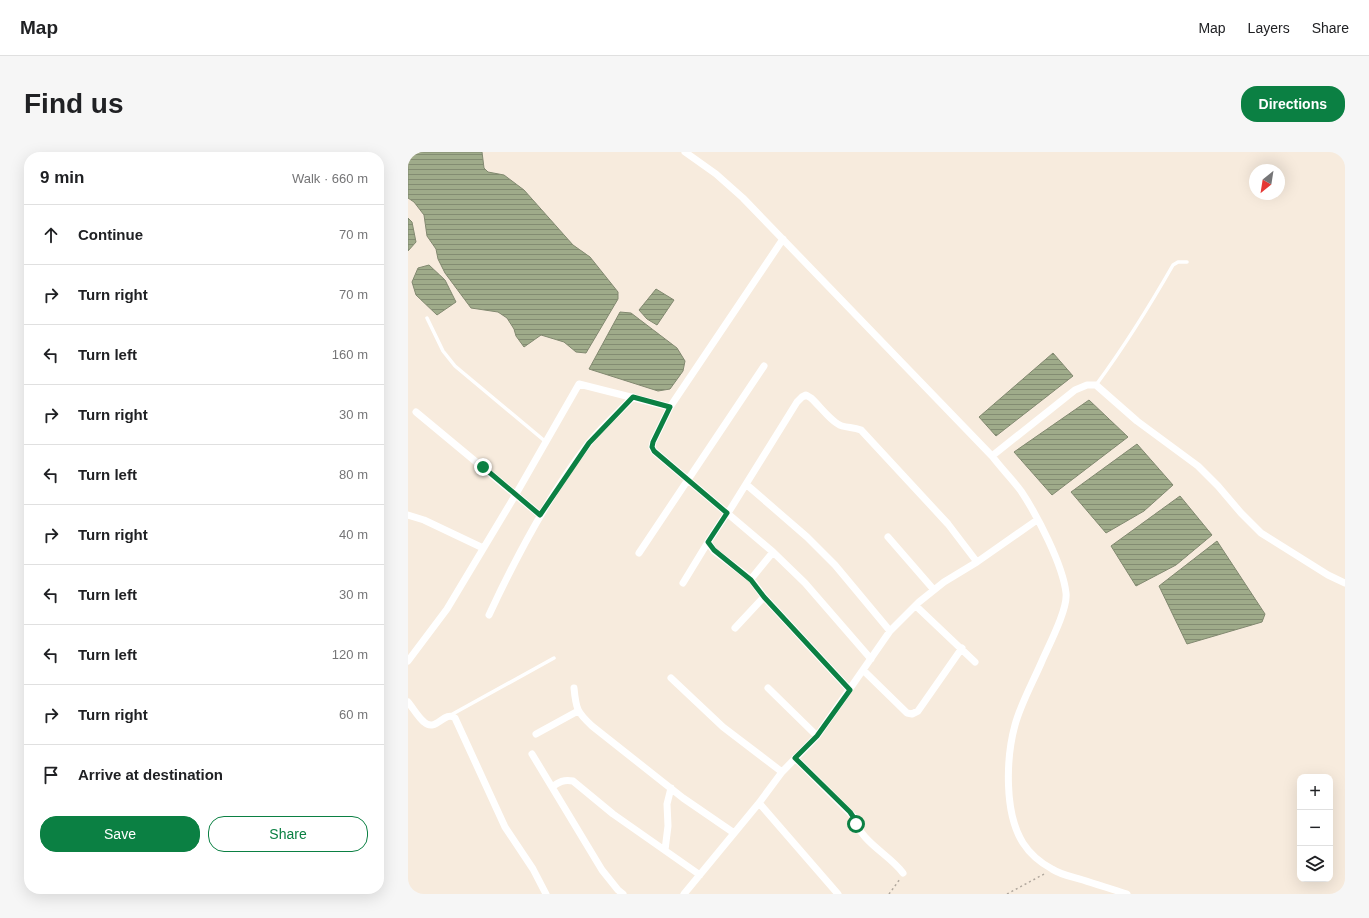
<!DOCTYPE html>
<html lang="en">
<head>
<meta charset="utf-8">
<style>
	body { margin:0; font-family:Arial,sans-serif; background:#f6f6f6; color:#202124 }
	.controls { position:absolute; right:12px; bottom:12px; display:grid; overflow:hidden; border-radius:8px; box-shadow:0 4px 16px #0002 }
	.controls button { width:36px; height:36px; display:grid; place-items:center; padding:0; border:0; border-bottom:1px solid #e0e0e0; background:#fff; color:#202124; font:20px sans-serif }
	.compass { position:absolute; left:841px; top:12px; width:36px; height:36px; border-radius:50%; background:#fff; box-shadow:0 4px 16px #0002; rotate:210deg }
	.stop { position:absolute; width:12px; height:12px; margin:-9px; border:3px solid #0b8043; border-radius:50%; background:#fff }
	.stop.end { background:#0b8043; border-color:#fff; box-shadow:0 1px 4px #0008 }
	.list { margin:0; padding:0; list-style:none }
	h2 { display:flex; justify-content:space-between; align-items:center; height:52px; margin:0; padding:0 16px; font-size:17px }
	h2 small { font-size:13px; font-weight:400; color:#757577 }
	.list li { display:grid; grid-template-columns:26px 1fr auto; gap:12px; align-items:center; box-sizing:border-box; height:60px; padding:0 16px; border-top:1px solid #e0e0e0 }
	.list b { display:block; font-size:15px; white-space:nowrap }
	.list em { font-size:13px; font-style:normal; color:#757577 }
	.actions { display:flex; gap:8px; padding:12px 16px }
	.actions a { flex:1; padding:9px 0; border:1px solid #0b8043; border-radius:16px; text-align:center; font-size:14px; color:#0b8043 }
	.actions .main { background:#0b8043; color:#fff }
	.icon { flex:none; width:22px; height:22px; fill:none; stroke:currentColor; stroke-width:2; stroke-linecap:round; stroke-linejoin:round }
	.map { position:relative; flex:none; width:937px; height:742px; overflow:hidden; border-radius:16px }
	header { display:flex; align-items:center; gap:24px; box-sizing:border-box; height:56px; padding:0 20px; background:#fff; border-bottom:1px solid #e0e0e0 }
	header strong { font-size:19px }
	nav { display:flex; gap:22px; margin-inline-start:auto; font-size:14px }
	.intro { display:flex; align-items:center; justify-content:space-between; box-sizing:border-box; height:96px; padding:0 24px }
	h1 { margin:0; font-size:28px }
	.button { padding:10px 18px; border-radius:16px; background:#0b8043; color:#fff; font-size:14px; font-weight:700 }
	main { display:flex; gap:24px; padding:0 24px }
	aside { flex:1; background:#fff; border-radius:16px; box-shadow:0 4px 16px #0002 }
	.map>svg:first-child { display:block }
</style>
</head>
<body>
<header>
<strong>Map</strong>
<nav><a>Map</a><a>Layers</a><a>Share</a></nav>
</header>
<div class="intro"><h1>Find us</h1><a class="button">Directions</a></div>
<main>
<aside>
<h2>9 min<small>Walk · 660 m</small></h2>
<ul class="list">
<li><svg class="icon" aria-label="ahead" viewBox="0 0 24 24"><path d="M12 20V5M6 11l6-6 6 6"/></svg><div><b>Continue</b></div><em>70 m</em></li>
<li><svg class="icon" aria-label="right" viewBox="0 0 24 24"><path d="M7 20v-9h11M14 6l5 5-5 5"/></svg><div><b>Turn right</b></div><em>70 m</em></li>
<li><svg class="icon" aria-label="left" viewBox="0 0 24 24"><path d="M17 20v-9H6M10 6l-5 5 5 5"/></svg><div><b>Turn left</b></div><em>160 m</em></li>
<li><svg class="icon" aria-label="right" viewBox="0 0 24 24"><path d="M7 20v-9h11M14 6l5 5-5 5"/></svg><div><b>Turn right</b></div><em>30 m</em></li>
<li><svg class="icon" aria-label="left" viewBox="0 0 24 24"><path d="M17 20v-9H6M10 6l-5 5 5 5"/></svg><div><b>Turn left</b></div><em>80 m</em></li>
<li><svg class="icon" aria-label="right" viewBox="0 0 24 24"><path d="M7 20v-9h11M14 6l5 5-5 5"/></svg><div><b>Turn right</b></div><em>40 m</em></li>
<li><svg class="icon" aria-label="left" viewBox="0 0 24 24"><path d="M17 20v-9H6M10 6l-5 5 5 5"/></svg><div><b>Turn left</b></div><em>30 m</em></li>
<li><svg class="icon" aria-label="left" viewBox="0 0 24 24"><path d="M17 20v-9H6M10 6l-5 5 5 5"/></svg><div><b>Turn left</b></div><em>120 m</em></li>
<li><svg class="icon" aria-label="right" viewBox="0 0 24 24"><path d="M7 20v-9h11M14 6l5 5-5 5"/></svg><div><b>Turn right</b></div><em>60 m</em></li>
<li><svg class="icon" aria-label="arrive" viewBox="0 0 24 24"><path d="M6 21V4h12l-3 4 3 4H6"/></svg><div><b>Arrive at destination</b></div></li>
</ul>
<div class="actions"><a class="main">Save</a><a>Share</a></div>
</aside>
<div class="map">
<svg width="937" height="742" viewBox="0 0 937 742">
	<defs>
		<pattern id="water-rules" width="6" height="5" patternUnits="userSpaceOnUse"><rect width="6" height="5" fill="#9fab8a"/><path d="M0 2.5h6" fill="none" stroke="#838c72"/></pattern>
	</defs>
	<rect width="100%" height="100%" fill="#f7ebdd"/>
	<path fill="url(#water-rules)" stroke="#828970" d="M 0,0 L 74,0 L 76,16 L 80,20 L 96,23 L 116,38 L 165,93 L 182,105 L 210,140 L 210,147 L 178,201 L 168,200 L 156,190 L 133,183 L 116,195 L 108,184 L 106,177 L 99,166 L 90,160 L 63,156 L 37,121 L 30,107 L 28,97 L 19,84 L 16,63 L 6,50 L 0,46 Z
		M 0,66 L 4,70 L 8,90 L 0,99 Z
		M 21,113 L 37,128 L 48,150 L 29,163 L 8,143 L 4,130 L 10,116 Z
		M 248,137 L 266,148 L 249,173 L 239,167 L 231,158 Z
		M 212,160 L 223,161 L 269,196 L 277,209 L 275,219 L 262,237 L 250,239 L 181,217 Z
		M 645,201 L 665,224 L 588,284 L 571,265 Z
		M 681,248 L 720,285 L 644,343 L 606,300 Z
		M 729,292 L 765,333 L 736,359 L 698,381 L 663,340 Z
		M 772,344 L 804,383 L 768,413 L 728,434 L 703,394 Z
		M 809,389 L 857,462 L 854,470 L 779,492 L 751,434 Z"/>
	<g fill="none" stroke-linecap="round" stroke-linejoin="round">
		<path stroke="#b0a79d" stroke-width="1.5" stroke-dasharray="2 3" stroke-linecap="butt" d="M 481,742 L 492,727
			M 599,742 L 638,721"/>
		<path stroke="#fff" stroke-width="3.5" d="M 19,166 L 35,199 L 47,214 L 138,290
			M 688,233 C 716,195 741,155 765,113 L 770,110 L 779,110
			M 41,564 L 146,506"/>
		<path stroke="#fff" stroke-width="7" d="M 277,0 L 308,22 L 335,46 L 584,304 C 593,316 604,327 613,339 C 629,363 655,413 658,441 C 660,457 641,493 634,509 C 625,530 613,551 607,573 C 598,606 596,661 615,691 C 622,702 633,711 644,717 C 653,723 665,725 675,728 C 690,733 704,737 719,742
			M 375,87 L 262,255 L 245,290 L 244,295 L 246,299 L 365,400 L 397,431 L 463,507
			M 8,260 L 132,363
			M 584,304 L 667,238 L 679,233 L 688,233 L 729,269 L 790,314 L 810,334 L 833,361 L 853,381 L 920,423 L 937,431
			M 339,333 L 399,385 L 427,413 L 482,479
			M 319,361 L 300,390 L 306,399 L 343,427 L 356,445 L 441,537
			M 320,361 L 389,250 L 394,245 L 398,243 L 403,246 C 411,253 424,271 434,274 C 441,276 446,275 453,278 L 540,372 L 569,410
			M 0,363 L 16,368 L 75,396
			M 480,385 L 526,438
			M 231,401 L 356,214
			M 343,427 L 365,400
			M 275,431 L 300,390
			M 508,454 L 567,510
			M 81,463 C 109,403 140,344 180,292 C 193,275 210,261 225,245
			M 327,476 L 356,445
			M 0,509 L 39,457 L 108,342 L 171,232 L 262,255
			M 455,518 L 499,561 L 504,562 L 510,559 L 554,496
			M 263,526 L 315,575 L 374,620
			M 166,536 C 168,557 169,560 184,574 L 275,646 L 326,681
			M 360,536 L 409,584
			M 0,550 C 5,556 10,565 16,570 C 28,581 36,558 47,566 L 97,675 L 125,717 L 138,742
			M 128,582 L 170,559
			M 124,602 L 194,718 L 210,738 L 215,742
			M 387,606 L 446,665 C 452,690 481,702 495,721
			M 144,635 C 151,630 156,627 165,629 L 205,662 L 292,723
			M 351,651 L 430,742
			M 257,698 L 260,674 L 259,652 L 263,636
			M 276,742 L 351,651 L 374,620 L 409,584 L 482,479 L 511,450 L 536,430 L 569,410 L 629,368"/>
	</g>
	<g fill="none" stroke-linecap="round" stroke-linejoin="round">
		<path stroke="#0b8043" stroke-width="5" d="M 75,315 L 132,363 L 181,291 L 225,245 L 262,255 L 245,290 L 244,295 L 246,299 L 319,361 L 300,390 L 306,398 L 343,428 L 356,445 L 442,538 L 409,584 L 387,606 L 442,660 L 446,666 L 448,672"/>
	</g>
</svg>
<div class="controls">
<button>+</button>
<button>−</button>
<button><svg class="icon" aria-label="layers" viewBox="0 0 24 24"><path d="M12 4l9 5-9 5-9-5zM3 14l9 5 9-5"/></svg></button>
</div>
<svg class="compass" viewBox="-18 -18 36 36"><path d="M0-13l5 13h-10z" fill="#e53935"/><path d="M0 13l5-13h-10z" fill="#757577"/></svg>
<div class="stop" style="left:448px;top:672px"></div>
<div class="stop end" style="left:75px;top:315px"></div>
</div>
</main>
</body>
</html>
